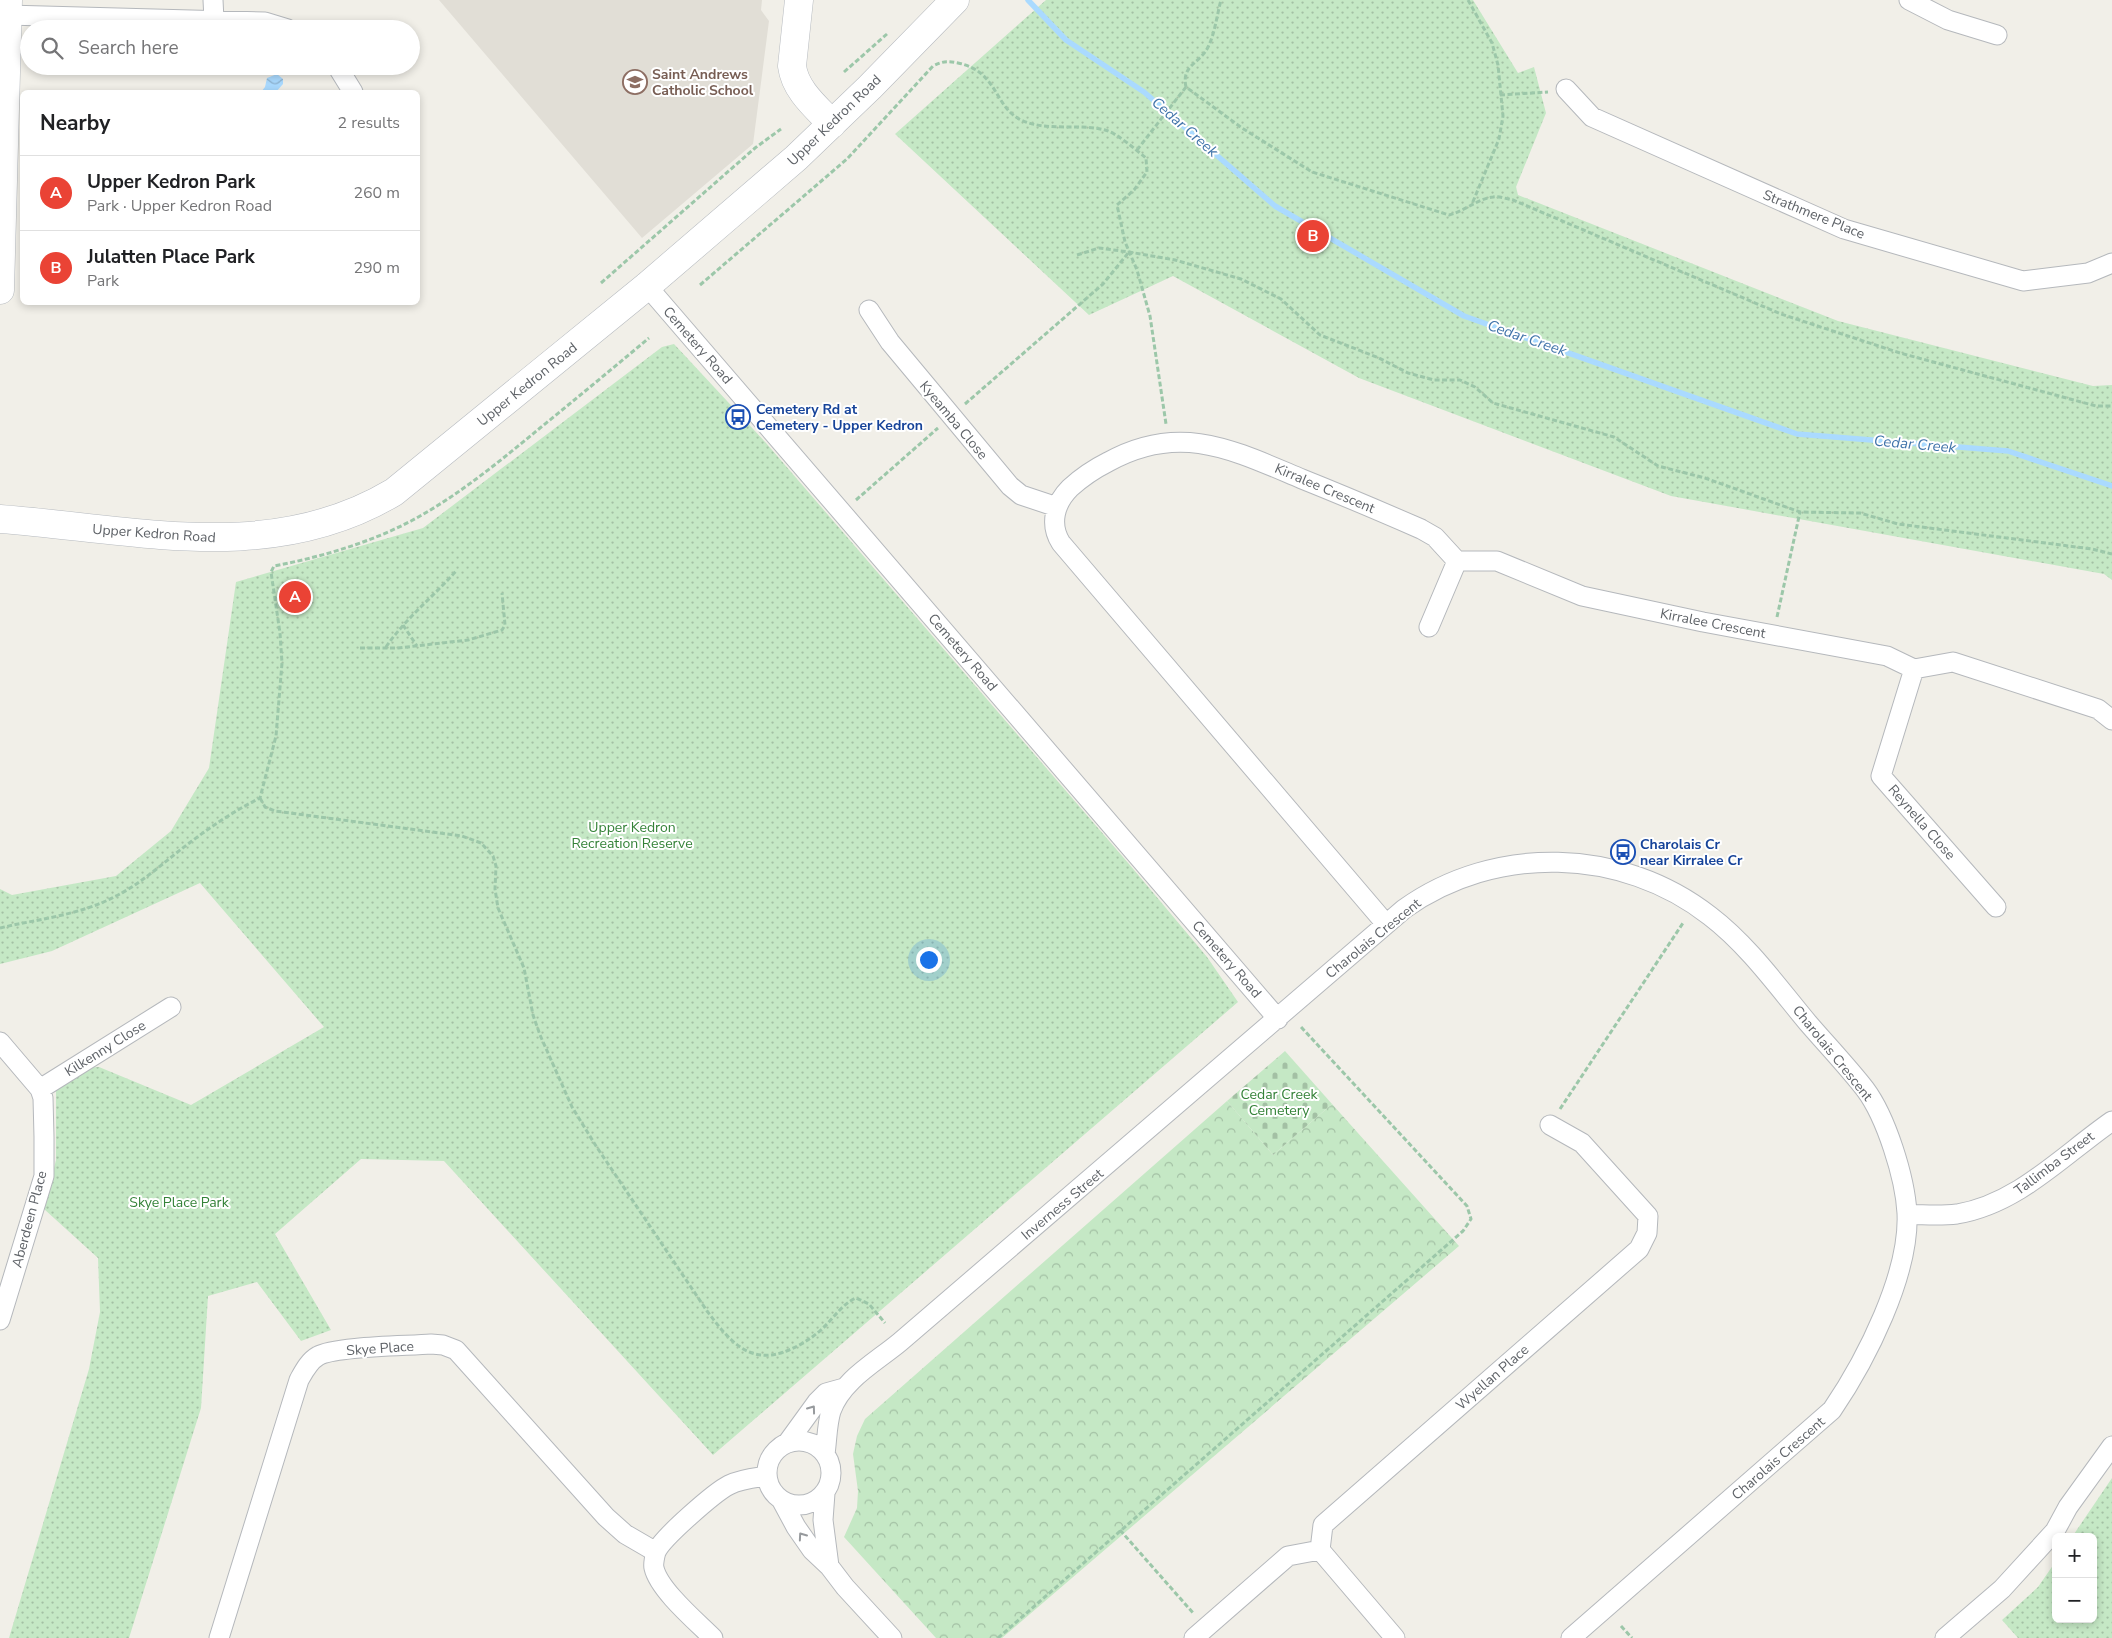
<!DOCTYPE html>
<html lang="en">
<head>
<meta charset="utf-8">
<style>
	body { margin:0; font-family:"Nunito Sans",sans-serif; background:#f2f2f2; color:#202124 }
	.controls { position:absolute; right:15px; bottom:15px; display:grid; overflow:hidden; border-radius:8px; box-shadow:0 2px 8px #0003 }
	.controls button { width:45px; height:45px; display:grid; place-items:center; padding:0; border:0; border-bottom:1px solid #e0e0e0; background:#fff; color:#202124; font:25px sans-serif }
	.you { position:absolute; left:928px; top:959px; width:18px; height:18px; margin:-12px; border:4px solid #fff; border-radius:50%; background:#1a73e8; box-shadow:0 0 0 8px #1a73e833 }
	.badge { display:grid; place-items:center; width:32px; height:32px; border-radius:50%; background:#ea4335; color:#fff; font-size:16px; font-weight:700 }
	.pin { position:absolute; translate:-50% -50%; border:2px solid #fff; box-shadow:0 1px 5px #0006 }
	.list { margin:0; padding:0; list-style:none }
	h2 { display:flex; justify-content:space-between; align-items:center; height:65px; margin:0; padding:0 20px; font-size:21px }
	h2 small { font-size:16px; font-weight:400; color:#757577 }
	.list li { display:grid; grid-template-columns:32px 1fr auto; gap:15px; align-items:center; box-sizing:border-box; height:75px; padding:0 20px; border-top:1px solid #e0e0e0 }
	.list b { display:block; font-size:19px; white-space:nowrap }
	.list p { margin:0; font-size:16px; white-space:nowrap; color:#757577 }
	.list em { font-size:16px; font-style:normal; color:#757577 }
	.icon { flex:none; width:28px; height:28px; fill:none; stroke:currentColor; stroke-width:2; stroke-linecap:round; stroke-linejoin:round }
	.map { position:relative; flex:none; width:2112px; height:1638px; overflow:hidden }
	.search { position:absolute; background:#fff; box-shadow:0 2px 8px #0003; left:20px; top:20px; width:400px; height:55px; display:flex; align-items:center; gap:12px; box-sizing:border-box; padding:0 18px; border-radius:28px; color:#757577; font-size:19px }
	.panel { position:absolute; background:#fff; box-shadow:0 2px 8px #0003; left:20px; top:90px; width:400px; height:215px; border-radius:8px }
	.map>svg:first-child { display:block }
</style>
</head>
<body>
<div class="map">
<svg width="2112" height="1638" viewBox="0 0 2112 1638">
	<defs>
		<pattern id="forest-crowns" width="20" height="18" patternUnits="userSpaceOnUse" patternTransform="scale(1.25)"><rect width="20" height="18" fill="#c5e8c5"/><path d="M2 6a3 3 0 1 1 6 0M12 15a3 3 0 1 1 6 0" fill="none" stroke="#a3c0a4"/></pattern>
		<pattern id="cemetery-stones" width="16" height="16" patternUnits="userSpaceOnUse" patternTransform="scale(1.25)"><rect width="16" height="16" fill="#c5e8c5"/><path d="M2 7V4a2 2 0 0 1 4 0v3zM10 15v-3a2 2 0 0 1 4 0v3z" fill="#a3c0a4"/></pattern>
		<pattern id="park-dots" width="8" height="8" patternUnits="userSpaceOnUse" patternTransform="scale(1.25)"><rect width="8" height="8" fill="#c5e8c5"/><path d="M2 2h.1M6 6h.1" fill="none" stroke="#a3c0a4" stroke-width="1.8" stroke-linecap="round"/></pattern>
		<pattern id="water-waves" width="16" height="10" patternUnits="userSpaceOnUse" patternTransform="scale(1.25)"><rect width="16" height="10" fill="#aadaff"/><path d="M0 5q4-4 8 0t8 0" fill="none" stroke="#8eb4d2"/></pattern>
	</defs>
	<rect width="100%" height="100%" fill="#f1efe8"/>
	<path fill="#e1ded6" d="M 439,0 L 762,0 L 761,10 L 769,21 L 753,144 L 642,238 Z"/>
	<path fill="url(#forest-crowns)" d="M 1227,1101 L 1273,1155 L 1332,1104 L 1459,1246 L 1002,1638 L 936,1638 L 844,1537 L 857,1508 L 858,1491 L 853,1454 L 857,1436 L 865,1419 Z"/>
	<path fill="url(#cemetery-stones)" d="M 1285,1051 L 1332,1104 L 1273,1155 L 1227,1101 Z"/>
	<path fill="url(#park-dots)" d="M 1046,0 L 1473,0 L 1518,73 L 1534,67 L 1546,113 L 1516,187 L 1518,195 L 1838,321 L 2093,386 L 2112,385 L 2112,580 L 2104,574 L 1671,496 L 1359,378 L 1173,276 L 1089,315 L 895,134 Z
		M 674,344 L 766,443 L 1129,864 L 1207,957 L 1238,1002 L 713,1455 L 444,1161 L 361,1159 L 275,1234 L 331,1330 L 301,1341 L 257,1282 L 208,1296 L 201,1408 L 129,1638 L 9,1638 L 89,1369 L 100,1312 L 98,1258 L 44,1209 L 56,1160 L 56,1089 L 82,1068 L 99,1067 L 191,1105 L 324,1027 L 200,883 L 52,951 L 0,964 L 0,889 L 12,895 L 116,876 L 171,831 L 209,768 L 236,582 L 423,528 L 662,347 Z
		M 2112,1478 L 2112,1638 L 2018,1638 L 2002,1620 L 2038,1587 L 2056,1561 L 2056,1619 L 2093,1619 L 2093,1537 L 2072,1537 Z"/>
	<path fill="url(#water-waves)" d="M 277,74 L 283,79 L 283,84 L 276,92 L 261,92 L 265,87 L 267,78 Z"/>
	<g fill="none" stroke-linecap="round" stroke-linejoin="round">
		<path stroke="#aadaff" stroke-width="5.5" d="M 1028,0 L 1066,40 L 1144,92 L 1275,206 L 1464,316 L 1797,434 L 2008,451 L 2112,486"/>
		<defs>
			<path id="street" d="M 213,0 L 214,20
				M 1909,0 L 1948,20 L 1997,35
				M 7,15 L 265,22 L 288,29
				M 337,66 L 353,92
				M 1566,89 L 1592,117 L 1844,229 L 2023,281 L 2088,273 L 2112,263
				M 647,286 L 1278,1019
				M 869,310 L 890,342 L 1010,486 L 1021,495 L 1057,507
				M 1429,627 L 1457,561
				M 1914,669 L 1881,776 L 1996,907
				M 1386,924 L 1061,543 C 1049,524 1055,503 1070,488 C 1081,478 1094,469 1108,462 C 1180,422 1233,450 1302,479 C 1342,495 1382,512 1421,529 L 1435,537 L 1457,561 L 1497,561 L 1582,596 L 1703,622 L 1887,656 L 1914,669 L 1953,662 L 2098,709 L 2112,720
				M 0,1042 L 40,1089 L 43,1098 L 44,1137 L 44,1176 L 0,1320
				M 40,1089 L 171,1007
				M 1907,1214 C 1923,1215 1940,1216 1957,1214 C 2018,1204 2063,1155 2112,1121
				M767 1473a32 32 0 1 1 64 0a32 32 0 1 1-64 0Z
				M 788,1442 L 817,1402 L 826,1393 L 844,1388
				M 825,1454 C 827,1440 827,1424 831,1411 C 842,1380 876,1362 900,1342 L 1404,909 C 1495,844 1622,847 1710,916 C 1748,945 1778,987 1808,1023 C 1827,1045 1847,1066 1865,1089 C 1886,1117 1905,1177 1907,1213 C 1910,1274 1866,1360 1832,1410 L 1571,1638
				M 825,1493 L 823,1520 L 829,1566
				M 782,1501 L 796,1527 L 812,1550 L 829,1566 L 845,1587 L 892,1638
				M 219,1638 L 299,1380 C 304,1371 309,1361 318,1356 C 335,1346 408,1346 431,1344 L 443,1345 L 456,1350 L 606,1517 L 625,1534 L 656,1552
				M 713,1638 C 697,1622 659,1590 654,1568 C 653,1564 655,1555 656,1552 C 662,1538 715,1492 729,1485 C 741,1479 754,1478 767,1476
				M 1194,1638 L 1288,1556 L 1320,1550
				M 1395,1638 L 1320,1550 L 1323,1525 L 1639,1249 L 1647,1233 L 1648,1216 L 1582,1143 L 1550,1125
				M 1945,1638 L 2002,1589 L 2055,1531 L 2068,1507 L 2112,1446"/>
			<path id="secondary" d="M 799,0 L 792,66 C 795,90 816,107 832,124
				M 0,290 L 8,0
				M 0,519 C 134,529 271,566 394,492 L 647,286 L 796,158 L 870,87 L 955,0"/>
		</defs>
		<use href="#street" stroke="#b5b8bc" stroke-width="21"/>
		<use href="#secondary" stroke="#b6babf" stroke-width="29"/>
		<path stroke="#9cc7a9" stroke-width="3" stroke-dasharray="5 2.5" stroke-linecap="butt" d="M 1468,0 L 1492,43 L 1498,65 L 1503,116 L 1499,139 L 1472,204
			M 844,72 L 887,34
			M 1186,87 C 1181,64 1201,64 1209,45 C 1215,32 1217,15 1221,0
			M 1500,95 L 1548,92
			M 1137,150 L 1186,87 L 1242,128 L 1312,172 L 1449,215 C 1465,211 1477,199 1493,197 C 1499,196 1507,199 1513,200 L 1781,314 L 1900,353 L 2096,406 L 2112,406
			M 1077,255 L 1099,248 L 1129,252 L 1175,260 L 1241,279 L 1281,299 L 1320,335 L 1379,358 L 1408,373 L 1434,380 L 1460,380 L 1475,387 L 1493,403 L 1614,437 L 1658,466 L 1705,478 L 1800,512 L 1860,513 L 1898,524 L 2092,549 L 2112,554
			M 601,283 L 755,148 L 781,129
			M 700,285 L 847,159 L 933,66 C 943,61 947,61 958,63 C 998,71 994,107 1021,120 C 1047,132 1078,123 1105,130 C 1117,133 1136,150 1146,158 L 1147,172 L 1134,190 L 1117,205 L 1125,242 L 1137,270 L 1150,316 L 1166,424
			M 965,404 L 1103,284 L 1129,252
			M 856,500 L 938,428
			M 1777,617 L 1800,512
			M 403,625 L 417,646
			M 386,647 C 405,619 433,597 456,571
			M 360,648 L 398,648 L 468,640 L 502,630 L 505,625 L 502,593
			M 260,798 L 265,807 L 275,811 L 462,836 L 481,843 L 493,856 L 496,866 L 495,889 L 498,908 L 524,968 L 533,1015 L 540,1035 L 572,1107 L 596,1146 L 707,1311 C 729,1340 749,1367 789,1350 C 801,1345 812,1338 822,1329 C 832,1320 843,1303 856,1298 L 869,1304 L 885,1323
			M 0,928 C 38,919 80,915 114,897 C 143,883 166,860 192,841 C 213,825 236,810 260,798 L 276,736 L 282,663 L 280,633 L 271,572 L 274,566 C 321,557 369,543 411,521 C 458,496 500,461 540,428 C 577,398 613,368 649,338
			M 1560,1109 L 1683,923
			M 1120,1530 L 1194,1614
			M 1621,1626 L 1632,1638
			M 998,1638 L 1463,1231 L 1471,1219 L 1467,1206 L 1301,1027"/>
		<use href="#street" stroke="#fff" stroke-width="19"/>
		<use href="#secondary" stroke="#fff" stroke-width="28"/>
	</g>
	<defs><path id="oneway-chevron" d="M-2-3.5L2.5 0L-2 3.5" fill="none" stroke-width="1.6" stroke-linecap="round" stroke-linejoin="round" transform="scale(1.25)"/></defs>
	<g stroke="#979a9d">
		<use href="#oneway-chevron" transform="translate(812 1409) rotate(-54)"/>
		<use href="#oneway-chevron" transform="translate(802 1536) rotate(-125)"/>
	</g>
	<defs>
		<symbol id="school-ring" viewBox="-11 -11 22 22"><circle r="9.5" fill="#fff" stroke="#8d6e63" stroke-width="1.5"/><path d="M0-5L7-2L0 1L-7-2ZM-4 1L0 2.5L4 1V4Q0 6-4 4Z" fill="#8d6e63"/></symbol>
		<symbol id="bus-ring" viewBox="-11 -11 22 22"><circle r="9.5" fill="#fff" stroke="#1a4fb4" stroke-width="1.5"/><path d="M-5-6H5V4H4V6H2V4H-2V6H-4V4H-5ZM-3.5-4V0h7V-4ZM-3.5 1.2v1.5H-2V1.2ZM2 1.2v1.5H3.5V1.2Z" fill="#1a4fb4"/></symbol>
	</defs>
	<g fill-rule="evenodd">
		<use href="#school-ring" x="621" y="68" width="28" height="28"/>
		<use href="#bus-ring" x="724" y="403" width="28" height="28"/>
		<use href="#bus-ring" x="1609" y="838" width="28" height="28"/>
	</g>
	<g text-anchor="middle" stroke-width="4" stroke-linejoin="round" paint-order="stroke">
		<g font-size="14" font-weight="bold" fill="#785e54" stroke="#fff" text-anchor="start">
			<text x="652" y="79">Saint Andrews<tspan x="652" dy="16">Catholic School</tspan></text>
		</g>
		<g font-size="14" fill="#5f6368" stroke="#fff">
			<text transform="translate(834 120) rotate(-44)" y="5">Upper Kedron Road</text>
			<text transform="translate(1814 214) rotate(22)" y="5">Strathmere Place</text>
			<text transform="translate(698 345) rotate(49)" y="5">Cemetery Road</text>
			<text transform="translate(527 384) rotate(-39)" y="5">Upper Kedron Road</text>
			<text transform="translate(954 420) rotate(50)" y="5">Kyeamba Close</text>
			<text transform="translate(1325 488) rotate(23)" y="5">Kirralee Crescent</text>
			<text transform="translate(154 533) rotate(4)" y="5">Upper Kedron Road</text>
			<text transform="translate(1713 623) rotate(11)" y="5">Kirralee Crescent</text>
			<text transform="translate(963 652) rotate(49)" y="5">Cemetery Road</text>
			<text transform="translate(1922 822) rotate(49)" y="5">Reynella Close</text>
			<text transform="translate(1373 938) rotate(-39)" y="5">Charolais Crescent</text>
			<text transform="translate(1227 959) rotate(49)" y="5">Cemetery Road</text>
			<text transform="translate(105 1048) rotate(-32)" y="5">Kilkenny Close</text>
			<text transform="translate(1833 1053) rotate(51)" y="5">Charolais Crescent</text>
			<text transform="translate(2054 1163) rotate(-37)" y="5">Tallimba Street</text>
			<text transform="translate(1062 1204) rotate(-40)" y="5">Inverness Street</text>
			<text transform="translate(29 1219) rotate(-75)" y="5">Aberdeen Place</text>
			<text transform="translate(380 1348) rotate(-4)" y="5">Skye Place</text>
			<text transform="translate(1492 1377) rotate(-41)" y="5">Wyellan Place</text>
			<text transform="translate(1778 1458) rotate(-41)" y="5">Charolais Crescent</text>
		</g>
		<g font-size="14" font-weight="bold" fill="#164399" stroke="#fff" text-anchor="start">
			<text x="756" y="414">Cemetery Rd at<tspan x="756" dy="16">Cemetery - Upper Kedron</tspan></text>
			<text x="1640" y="849">Charolais Cr<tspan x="1640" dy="16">near Kirralee Cr</tspan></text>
		</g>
		<g font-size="14" fill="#348238" stroke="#fff">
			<text x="632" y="832">Upper Kedron<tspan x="632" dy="16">Recreation Reserve</tspan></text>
			<text x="1279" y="1099">Cedar Creek<tspan x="1279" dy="16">Cemetery</tspan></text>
			<text x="179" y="1207">Skye Place Park</text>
		</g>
		<g font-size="15" font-style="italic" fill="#4174aa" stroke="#fff">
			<text transform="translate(1185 127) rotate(41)" y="5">Cedar Creek</text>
			<text transform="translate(1527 338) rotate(19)" y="5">Cedar Creek</text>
			<text transform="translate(1915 444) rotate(5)" y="5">Cedar Creek</text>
		</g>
	</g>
</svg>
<div class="controls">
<button>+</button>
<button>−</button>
</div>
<div class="you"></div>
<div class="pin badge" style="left:295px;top:597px">A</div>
<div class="pin badge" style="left:1313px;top:236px">B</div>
<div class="search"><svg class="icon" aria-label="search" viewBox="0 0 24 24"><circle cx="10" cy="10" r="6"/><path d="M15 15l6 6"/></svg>Search here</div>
<section class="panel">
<h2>Nearby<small>2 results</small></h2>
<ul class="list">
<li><span class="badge">A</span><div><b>Upper Kedron Park</b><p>Park · Upper Kedron Road</p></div><em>260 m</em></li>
<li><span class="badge">B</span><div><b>Julatten Place Park</b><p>Park</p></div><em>290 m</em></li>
</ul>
</section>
</div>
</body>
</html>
